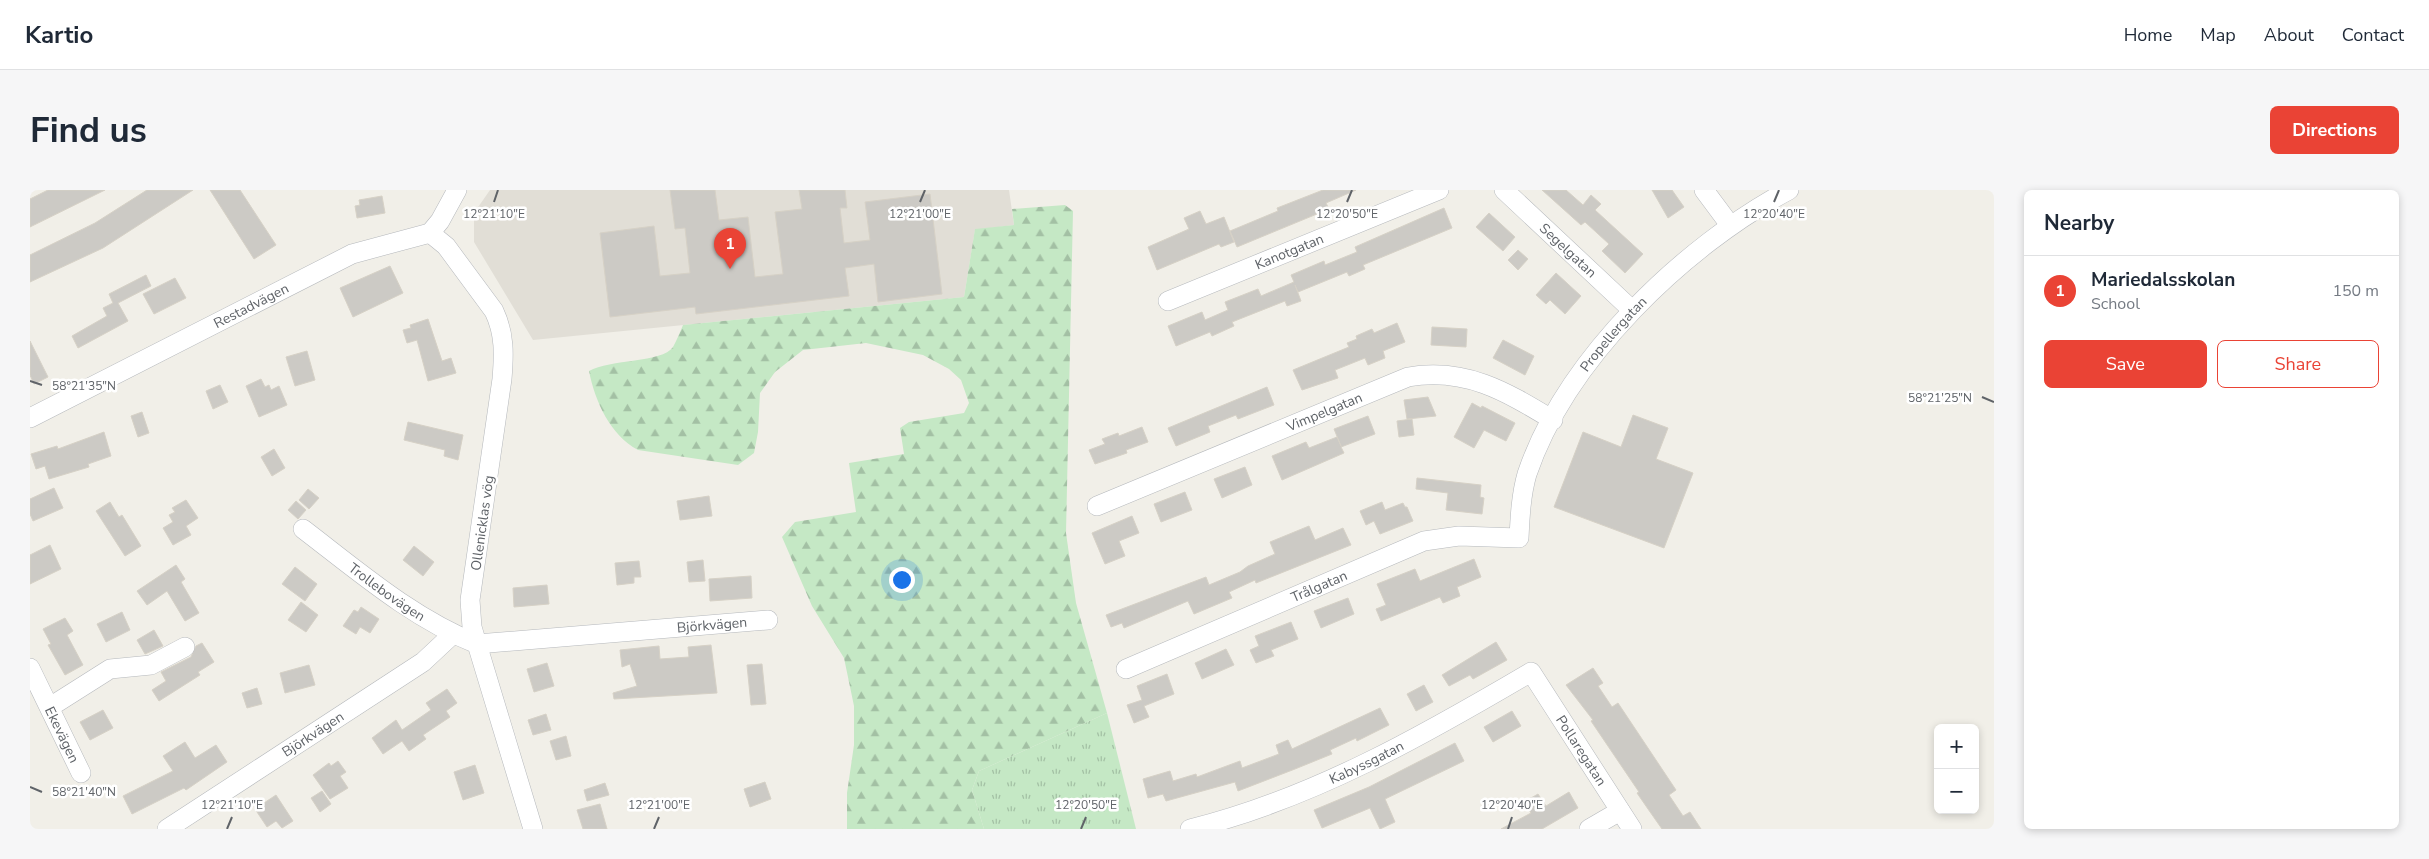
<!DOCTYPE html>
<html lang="en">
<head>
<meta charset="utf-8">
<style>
	body { margin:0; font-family:"Nunito Sans",sans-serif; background:#f6f6f7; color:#1f2937 }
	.controls { position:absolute; right:15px; bottom:15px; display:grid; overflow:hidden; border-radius:8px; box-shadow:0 2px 8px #0003 }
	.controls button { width:45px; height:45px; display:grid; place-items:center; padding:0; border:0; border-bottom:1px solid #e0e1e3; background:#fff; color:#1f2937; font:25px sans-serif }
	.you { position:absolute; left:871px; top:389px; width:18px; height:18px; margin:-12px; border:4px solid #fff; border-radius:50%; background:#1a73e8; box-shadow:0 0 0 8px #1a73e833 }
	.badge { display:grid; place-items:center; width:32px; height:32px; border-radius:50%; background:#ea4335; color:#fff; font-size:16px; font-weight:700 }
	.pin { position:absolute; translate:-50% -41px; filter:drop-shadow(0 1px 2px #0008) }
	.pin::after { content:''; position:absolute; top:26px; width:18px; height:15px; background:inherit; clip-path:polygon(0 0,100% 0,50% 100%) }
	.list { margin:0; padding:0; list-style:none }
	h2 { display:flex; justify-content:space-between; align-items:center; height:65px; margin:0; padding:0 20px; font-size:21px }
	h2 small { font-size:16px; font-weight:400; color:#747a83 }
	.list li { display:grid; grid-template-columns:32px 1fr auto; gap:15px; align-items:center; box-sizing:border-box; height:70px; padding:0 20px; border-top:1px solid #e0e1e3 }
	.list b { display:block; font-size:19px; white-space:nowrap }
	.list p { margin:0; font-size:16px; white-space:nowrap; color:#747a83 }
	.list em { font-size:16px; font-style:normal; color:#747a83 }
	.actions { display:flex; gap:10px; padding:15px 20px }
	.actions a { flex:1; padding:11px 0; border:1px solid #ea4335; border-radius:8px; text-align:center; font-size:18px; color:#ea4335 }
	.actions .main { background:#ea4335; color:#fff }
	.map { position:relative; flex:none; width:1964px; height:639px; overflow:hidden; border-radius:8px }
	header { display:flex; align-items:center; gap:30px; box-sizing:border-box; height:70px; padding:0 25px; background:#fff; border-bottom:1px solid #e0e1e3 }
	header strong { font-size:24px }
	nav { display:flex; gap:28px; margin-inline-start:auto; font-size:18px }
	.intro { display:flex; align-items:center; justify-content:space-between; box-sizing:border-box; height:120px; padding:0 30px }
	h1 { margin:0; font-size:35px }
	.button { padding:12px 22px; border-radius:8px; background:#ea4335; color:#fff; font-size:18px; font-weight:700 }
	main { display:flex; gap:30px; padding:0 30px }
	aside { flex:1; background:#fff; border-radius:8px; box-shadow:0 2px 8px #0003 }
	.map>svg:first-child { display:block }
</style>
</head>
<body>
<header>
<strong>Kartio</strong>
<nav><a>Home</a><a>Map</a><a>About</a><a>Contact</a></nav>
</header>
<div class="intro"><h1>Find us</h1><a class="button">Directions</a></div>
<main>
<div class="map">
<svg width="1964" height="639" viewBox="0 0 1964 639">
	<defs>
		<pattern id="grass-tufts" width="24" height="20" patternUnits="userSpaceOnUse" patternTransform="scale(1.25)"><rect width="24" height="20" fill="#c5e8c5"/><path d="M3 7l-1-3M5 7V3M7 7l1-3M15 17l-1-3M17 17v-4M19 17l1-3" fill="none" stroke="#a3c0a4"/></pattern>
		<pattern id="forest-firs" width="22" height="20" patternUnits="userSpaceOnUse" patternTransform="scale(1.25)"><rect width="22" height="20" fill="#c5e8c5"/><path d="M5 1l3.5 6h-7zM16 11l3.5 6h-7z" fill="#a3c0a4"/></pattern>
	</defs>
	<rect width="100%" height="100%" fill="#f1efe8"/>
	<path fill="#e1ded6" d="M 460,0 L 979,0 L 984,35 L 945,40 L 934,107 L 503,150 L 444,52 L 444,23 Z"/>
	<path fill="url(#grass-tufts)" d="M 1077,523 L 1106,639 L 954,639 L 942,600 L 949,581 Z"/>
	<path fill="url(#forest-firs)" d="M 1035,15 L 1043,21 L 1036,343 L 1046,413 L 1077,523 L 949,581 L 942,600 L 954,639 L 817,639 L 817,603 L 824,555 L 824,516 L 814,468 L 782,416 L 752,347 L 765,332 L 826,322 L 819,273 L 874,264 L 870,238 L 879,232 L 934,223 L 939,213 L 931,190 L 919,179 L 893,165 L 836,153 L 773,160 L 745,182 L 730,203 L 728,242 L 724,263 L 708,275 L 608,260 C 580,245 565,211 559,181 C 580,169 632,173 643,157 C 647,150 650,142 653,135 L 934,107 L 945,39 L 984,35 L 982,19 Z"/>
	<path fill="#cccac5" stroke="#d6d1c6" d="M 18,0 L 75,0 L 0,37 L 0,9 Z
		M 117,0 L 163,0 L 73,58 L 0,92 L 0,65 L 65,33 Z
		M 180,0 L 210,0 L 246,55 L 224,69 Z
		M 640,0 L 685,0 L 689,30 L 718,27 L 725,87 L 753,84 L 745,22 L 772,19 L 769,0 L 815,0 L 817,18 L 810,18 L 814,53 L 840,50 L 835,12 L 900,4 L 912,104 L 848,112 L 844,74 L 815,78 L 819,106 L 666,124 L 665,117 L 580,127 L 570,43 L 624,36 L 630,86 L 660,83 L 655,38 L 645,39 Z
		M 1293,0 L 1326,0 L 1296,13 L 1299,19 L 1207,57 L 1200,41 L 1248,21 L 1247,18 Z
		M 1512,0 L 1536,0 L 1553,15 L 1561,5 L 1571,14 L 1565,20 L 1613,64 L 1595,83 L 1572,61 L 1579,54 L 1555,32 L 1551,35 Z
		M 1622,0 L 1642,0 L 1654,17 L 1638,28 Z
		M 352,6 L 355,23 L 327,28 L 325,16 L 330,15 L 329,10 Z
		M 1414,18 L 1422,38 L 1333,75 L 1335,79 L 1319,86 L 1317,82 L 1268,102 L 1265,95 L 1271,111 L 1257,116 L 1255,111 L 1202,132 L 1204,136 L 1182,146 L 1180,142 L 1146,156 L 1138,136 L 1172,122 L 1175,130 L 1198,120 L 1195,112 L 1228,99 L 1231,106 L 1264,92 L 1261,85 L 1294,71 L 1295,75 L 1327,62 L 1325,57 Z
		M 1170,21 L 1176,34 L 1194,27 L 1204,52 L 1191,57 L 1189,54 L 1127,80 L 1118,57 L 1159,39 L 1154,28 Z
		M 1459,23 L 1485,47 L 1473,61 L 1446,37 Z
		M 1488,60 L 1498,69 L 1488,80 L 1478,70 Z
		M 360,76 L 373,103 L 323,127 L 310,98 Z
		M 1526,83 L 1551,106 L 1535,124 L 1520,110 L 1516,114 L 1506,105 Z
		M 116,85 L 121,96 L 88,113 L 98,131 L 48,158 L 42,146 L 77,126 L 73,118 L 83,113 L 79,104 Z
		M 145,88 L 156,108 L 124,124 L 113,104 Z
		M 398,129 L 412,171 L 421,168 L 426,183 L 398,191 L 387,150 L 377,153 L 373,140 L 381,138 L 380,135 Z
		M 1367,133 L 1375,152 L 1353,161 L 1355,168 L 1338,175 L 1335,168 L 1305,180 L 1308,188 L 1272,200 L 1263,180 L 1319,157 L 1317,153 L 1327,149 L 1326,146 L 1342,139 L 1344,143 Z
		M 1402,137 L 1437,139 L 1436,157 L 1401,155 Z
		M 1473,150 L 1504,166 L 1495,185 L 1463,168 Z
		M 0,151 L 18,187 L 4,194 L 0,185 Z
		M 277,161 L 285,190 L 265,196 L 256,167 Z
		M 231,189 L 235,197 L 239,195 L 241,200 L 249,196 L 257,215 L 229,227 L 216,196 Z
		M 190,195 L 198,212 L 183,219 L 176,201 Z
		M 1237,197 L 1244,215 L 1208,229 L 1206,225 L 1178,236 L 1180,242 L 1146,256 L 1138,238 Z
		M 1398,207 L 1406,226 L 1377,229 L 1374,210 Z
		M 1442,213 L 1451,218 L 1452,216 L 1485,233 L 1476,251 L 1454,240 L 1444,258 L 1424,247 Z
		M 112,222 L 119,243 L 108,247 L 101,226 Z
		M 1603,225 L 1638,238 L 1626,269 L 1663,283 L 1634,358 L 1524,317 L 1553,242 L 1591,257 Z
		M 1338,226 L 1345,244 L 1311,257 L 1314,263 L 1252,290 L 1242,266 L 1276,252 L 1279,258 L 1307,247 L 1311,256 L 1304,239 Z
		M 1382,229 L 1384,245 L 1369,247 L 1367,231 Z
		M 378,232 L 433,245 L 428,270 L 414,266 L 415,260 L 374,250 Z
		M 1112,237 L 1118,252 L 1096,260 L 1097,263 L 1065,274 L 1059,260 L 1075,254 L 1072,249 L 1088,243 L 1089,246 Z
		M 74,242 L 81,266 L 58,274 L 59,277 L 19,289 L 15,276 L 6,279 L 1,264 L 27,256 L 28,259 Z
		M 244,259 L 255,278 L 242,286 L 231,267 Z
		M 1215,277 L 1222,295 L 1192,308 L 1184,289 Z
		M 1387,288 L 1451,295 L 1450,307 L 1454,308 L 1452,324 L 1416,320 L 1418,303 L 1386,299 Z
		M 24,298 L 33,318 L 3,331 L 0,324 L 0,309 Z
		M 278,299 L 289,308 L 279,319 L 269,310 Z
		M 1155,302 L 1162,320 L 1131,332 L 1124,314 Z
		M 679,306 L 682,326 L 650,330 L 647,311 Z
		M 156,310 L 168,328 L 156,336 L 161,345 L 143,355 L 133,338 L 143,332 L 139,325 L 145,322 L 142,318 Z
		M 266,311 L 276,320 L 268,329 L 258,320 Z
		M 80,312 L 89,327 L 92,325 L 111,356 L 95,366 L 66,321 Z
		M 1352,312 L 1355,320 L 1373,313 L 1375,317 L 1377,317 L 1383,331 L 1350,344 L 1344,331 L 1336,335 L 1330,321 Z
		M 1102,326 L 1109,343 L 1089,351 L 1095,366 L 1075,374 L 1062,343 Z
		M 1279,336 L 1285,350 L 1313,338 L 1321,355 L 1226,393 L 1225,390 L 1199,402 L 1202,408 L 1164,424 L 1158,411 L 1094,438 L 1092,433 L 1081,437 L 1076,425 L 1176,387 L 1179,395 L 1210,382 L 1218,376 L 1245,364 L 1240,352 Z
		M 20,355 L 31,379 L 0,394 L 0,365 Z
		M 384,356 L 404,372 L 393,386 L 373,370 Z
		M 1444,369 L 1451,387 L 1427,397 L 1430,406 L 1413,413 L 1410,407 L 1351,431 L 1346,419 L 1356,415 L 1347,394 L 1385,379 L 1390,391 Z
		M 673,370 L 675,391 L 659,392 L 657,372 Z
		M 609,371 L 611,387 L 604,387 L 604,393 L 587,395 L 585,373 Z
		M 146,375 L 155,389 L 151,392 L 169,423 L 155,431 L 137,401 L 117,415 L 107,401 Z
		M 265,377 L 287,394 L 275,411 L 252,394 Z
		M 721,386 L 722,408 L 680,411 L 679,389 Z
		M 517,395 L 519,414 L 484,417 L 483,398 Z
		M 1318,408 L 1324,424 L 1291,438 L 1284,421 Z
		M 271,412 L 288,425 L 276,442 L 258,430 Z
		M 331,417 L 349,429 L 340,443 L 330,437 L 326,444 L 313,436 L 324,420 L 328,422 Z
		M 92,422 L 100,440 L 76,452 L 67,434 Z
		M 35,428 L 43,441 L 37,445 L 53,475 L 35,485 L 18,455 L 21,454 L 13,439 Z
		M 1261,432 L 1268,449 L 1241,460 L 1244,466 L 1226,473 L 1220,460 L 1229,456 L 1225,446 Z
		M 124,440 L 133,456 L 115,464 L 107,450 Z
		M 1466,452 L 1477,470 L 1443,489 L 1440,485 L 1419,496 L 1412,485 Z
		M 172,453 L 184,472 L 168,482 L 170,485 L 129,511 L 122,500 L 136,491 L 131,482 L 161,467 L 166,456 Z
		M 681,455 L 687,503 L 584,509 L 583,503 L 607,496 L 600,474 L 592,477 L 590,460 L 629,456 L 630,469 L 659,467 L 658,457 Z
		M 1196,459 L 1204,475 L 1172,489 L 1165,473 Z
		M 517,473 L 524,496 L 504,502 L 497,479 Z
		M 732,474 L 736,514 L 721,515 L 717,475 Z
		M 279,475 L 285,495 L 255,503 L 250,483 Z
		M 1563,478 L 1573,493 L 1568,496 L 1582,517 L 1588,513 L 1646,600 L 1639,605 L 1653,626 L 1660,622 L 1671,639 L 1632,639 L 1618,619 L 1607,603 L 1609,602 L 1561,531 L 1563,530 L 1536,495 Z
		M 1137,484 L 1144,504 L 1114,516 L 1119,527 L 1104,533 L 1097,515 L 1112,510 L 1107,496 Z
		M 1394,495 L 1403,512 L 1386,521 L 1377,504 Z
		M 227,498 L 232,514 L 217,518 L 212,503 Z
		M 417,499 L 427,513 L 416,521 L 420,527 L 393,545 L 396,549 L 379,561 L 372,551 L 353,564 L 342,548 L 366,530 L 372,540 L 401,520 L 396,513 Z
		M 1350,518 L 1359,535 L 1327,551 L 1326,548 L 1300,560 L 1302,564 L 1265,579 L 1208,601 L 1205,592 L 1136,611 L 1133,604 L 1118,608 L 1113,589 L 1140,581 L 1143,591 L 1166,584 L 1167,587 L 1210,571 L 1212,578 L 1249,564 L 1246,555 L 1258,550 L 1262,559 Z
		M 73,520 L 83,538 L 60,550 L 50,532 Z
		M 1482,521 L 1491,536 L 1463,552 L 1454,537 Z
		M 516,524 L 521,540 L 503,545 L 498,530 Z
		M 536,546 L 541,566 L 526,570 L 520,551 Z
		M 155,552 L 165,568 L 186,555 L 197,572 L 156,600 L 154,598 L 102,624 L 93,606 L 143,581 L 133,566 Z
		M 1425,553 L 1434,571 L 1355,609 L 1365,632 L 1350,639 L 1340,618 L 1292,638 L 1284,620 L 1339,597 Z
		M 308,571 L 316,582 L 310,586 L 318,598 L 300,609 L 283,585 L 299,573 L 301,576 Z
		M 445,575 L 454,603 L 433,610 L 424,582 Z
		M 735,592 L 741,609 L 720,617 L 714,599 Z
		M 575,593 L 579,605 L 557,611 L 554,600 Z
		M 292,601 L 301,614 L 290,622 L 281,608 Z
		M 1539,602 L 1548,618 L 1512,639 L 1471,639 L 1501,623 L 1494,612 L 1508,604 L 1516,616 Z
		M 246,605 L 263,631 L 252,638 L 246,631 L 237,637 L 225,619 Z
		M 570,614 L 577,639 L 553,639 L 547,620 Z"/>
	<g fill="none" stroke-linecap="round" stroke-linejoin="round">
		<defs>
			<g id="minor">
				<path id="s1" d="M 1474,0 L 1602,120"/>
				<path d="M 1674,0 L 1700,35"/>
				<path d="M 400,43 L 416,56 L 464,121 C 475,144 474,165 472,189 L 440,410 L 442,437 L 447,454 L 503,639"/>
				<path id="s2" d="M 1138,111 L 1409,0"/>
				<path id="s3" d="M 0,228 L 322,64 L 400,43 L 410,31 L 427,0"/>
				<path id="s4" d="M 1067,316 L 1378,187 C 1435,177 1475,201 1523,230"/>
				<path id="s5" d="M 273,339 C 328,381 382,428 447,454 L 738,430"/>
				<path id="s6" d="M 0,478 L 51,583"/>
				<path id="s7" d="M 1096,479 L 1394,351 L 1429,346 L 1489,348 C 1490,327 1491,305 1497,284 C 1536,169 1654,56 1759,0"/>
				<path d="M 20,517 L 80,479 L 121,475 L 155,457"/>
				<path id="s8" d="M 137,639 L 393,472 L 423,444"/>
				<path id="s9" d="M 1160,639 C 1282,609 1394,545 1501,482 L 1602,639"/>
				<path d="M 1559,639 L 1590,621"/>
			</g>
		</defs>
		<use href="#minor" stroke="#b5b8bc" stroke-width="20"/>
		<use href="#minor" stroke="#fff" stroke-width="19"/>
	</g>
	<path fill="none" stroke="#5f6368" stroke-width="2" d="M 464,12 L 468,0M 890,12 L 895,0M 1317,12 L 1322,0M 1744,12 L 1749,0M 0,191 L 12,195M 1952,207 L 1964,212M 0,597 L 12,602M 197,639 L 202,627M 624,639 L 629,627M 1051,639 L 1056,627M 1478,639 L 1482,627"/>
	<g text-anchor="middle" stroke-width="5" stroke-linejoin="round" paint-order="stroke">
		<g font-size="14" fill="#5f6368" stroke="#fff">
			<text dy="5" stroke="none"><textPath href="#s2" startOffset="131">Kanotgatan</textPath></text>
			<text dy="5" stroke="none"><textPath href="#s1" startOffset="88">Segelgatan</textPath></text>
			<text dy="5" stroke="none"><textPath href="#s3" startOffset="248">Restadvägen</textPath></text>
			<text dy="5" stroke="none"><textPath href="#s7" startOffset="650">Propellergatan</textPath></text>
			<text dy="5" stroke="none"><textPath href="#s4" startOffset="246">Vimpelgatan</textPath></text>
			<text transform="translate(452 333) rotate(-82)" y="5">Ollenicklas vög</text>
			<text dy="5" stroke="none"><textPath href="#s7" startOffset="210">Trålgatan</textPath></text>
			<text dy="5" stroke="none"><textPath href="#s5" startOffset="105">Trollebovägen</textPath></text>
			<text dy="5" stroke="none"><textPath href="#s5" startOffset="445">Björkvägen</textPath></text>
			<text dy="5" stroke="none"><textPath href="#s6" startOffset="74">Ekevägen</textPath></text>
			<text dy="5" stroke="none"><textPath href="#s8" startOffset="174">Björkvägen</textPath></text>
			<text dy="5" stroke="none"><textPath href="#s9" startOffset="470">Pollaregatan</textPath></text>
			<text dy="5" stroke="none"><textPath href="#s9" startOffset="189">Kabyssgatan</textPath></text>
		</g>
	</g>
	<g font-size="12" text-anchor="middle" fill="#5f6368" stroke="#fff" stroke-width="5" stroke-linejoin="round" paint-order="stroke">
		<text x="464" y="28">12°21'10"E</text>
		<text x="890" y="28">12°21'00"E</text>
		<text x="1317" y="28">12°20'50"E</text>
		<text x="1744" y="28">12°20'40"E</text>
		<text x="54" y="200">58°21'35"N</text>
		<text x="1910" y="212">58°21'25"N</text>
		<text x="54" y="606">58°21'40"N</text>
		<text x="202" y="619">12°21'10"E</text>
		<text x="629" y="619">12°21'00"E</text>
		<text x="1056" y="619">12°20'50"E</text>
		<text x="1482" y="619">12°20'40"E</text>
	</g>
</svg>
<div class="controls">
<button>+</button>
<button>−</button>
</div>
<div class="you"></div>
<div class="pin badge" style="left:700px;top:79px">1</div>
</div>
<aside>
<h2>Nearby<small></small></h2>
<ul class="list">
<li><span class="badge">1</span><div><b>Mariedalsskolan</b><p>School</p></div><em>150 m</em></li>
</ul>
<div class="actions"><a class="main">Save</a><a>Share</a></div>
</aside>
</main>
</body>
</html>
